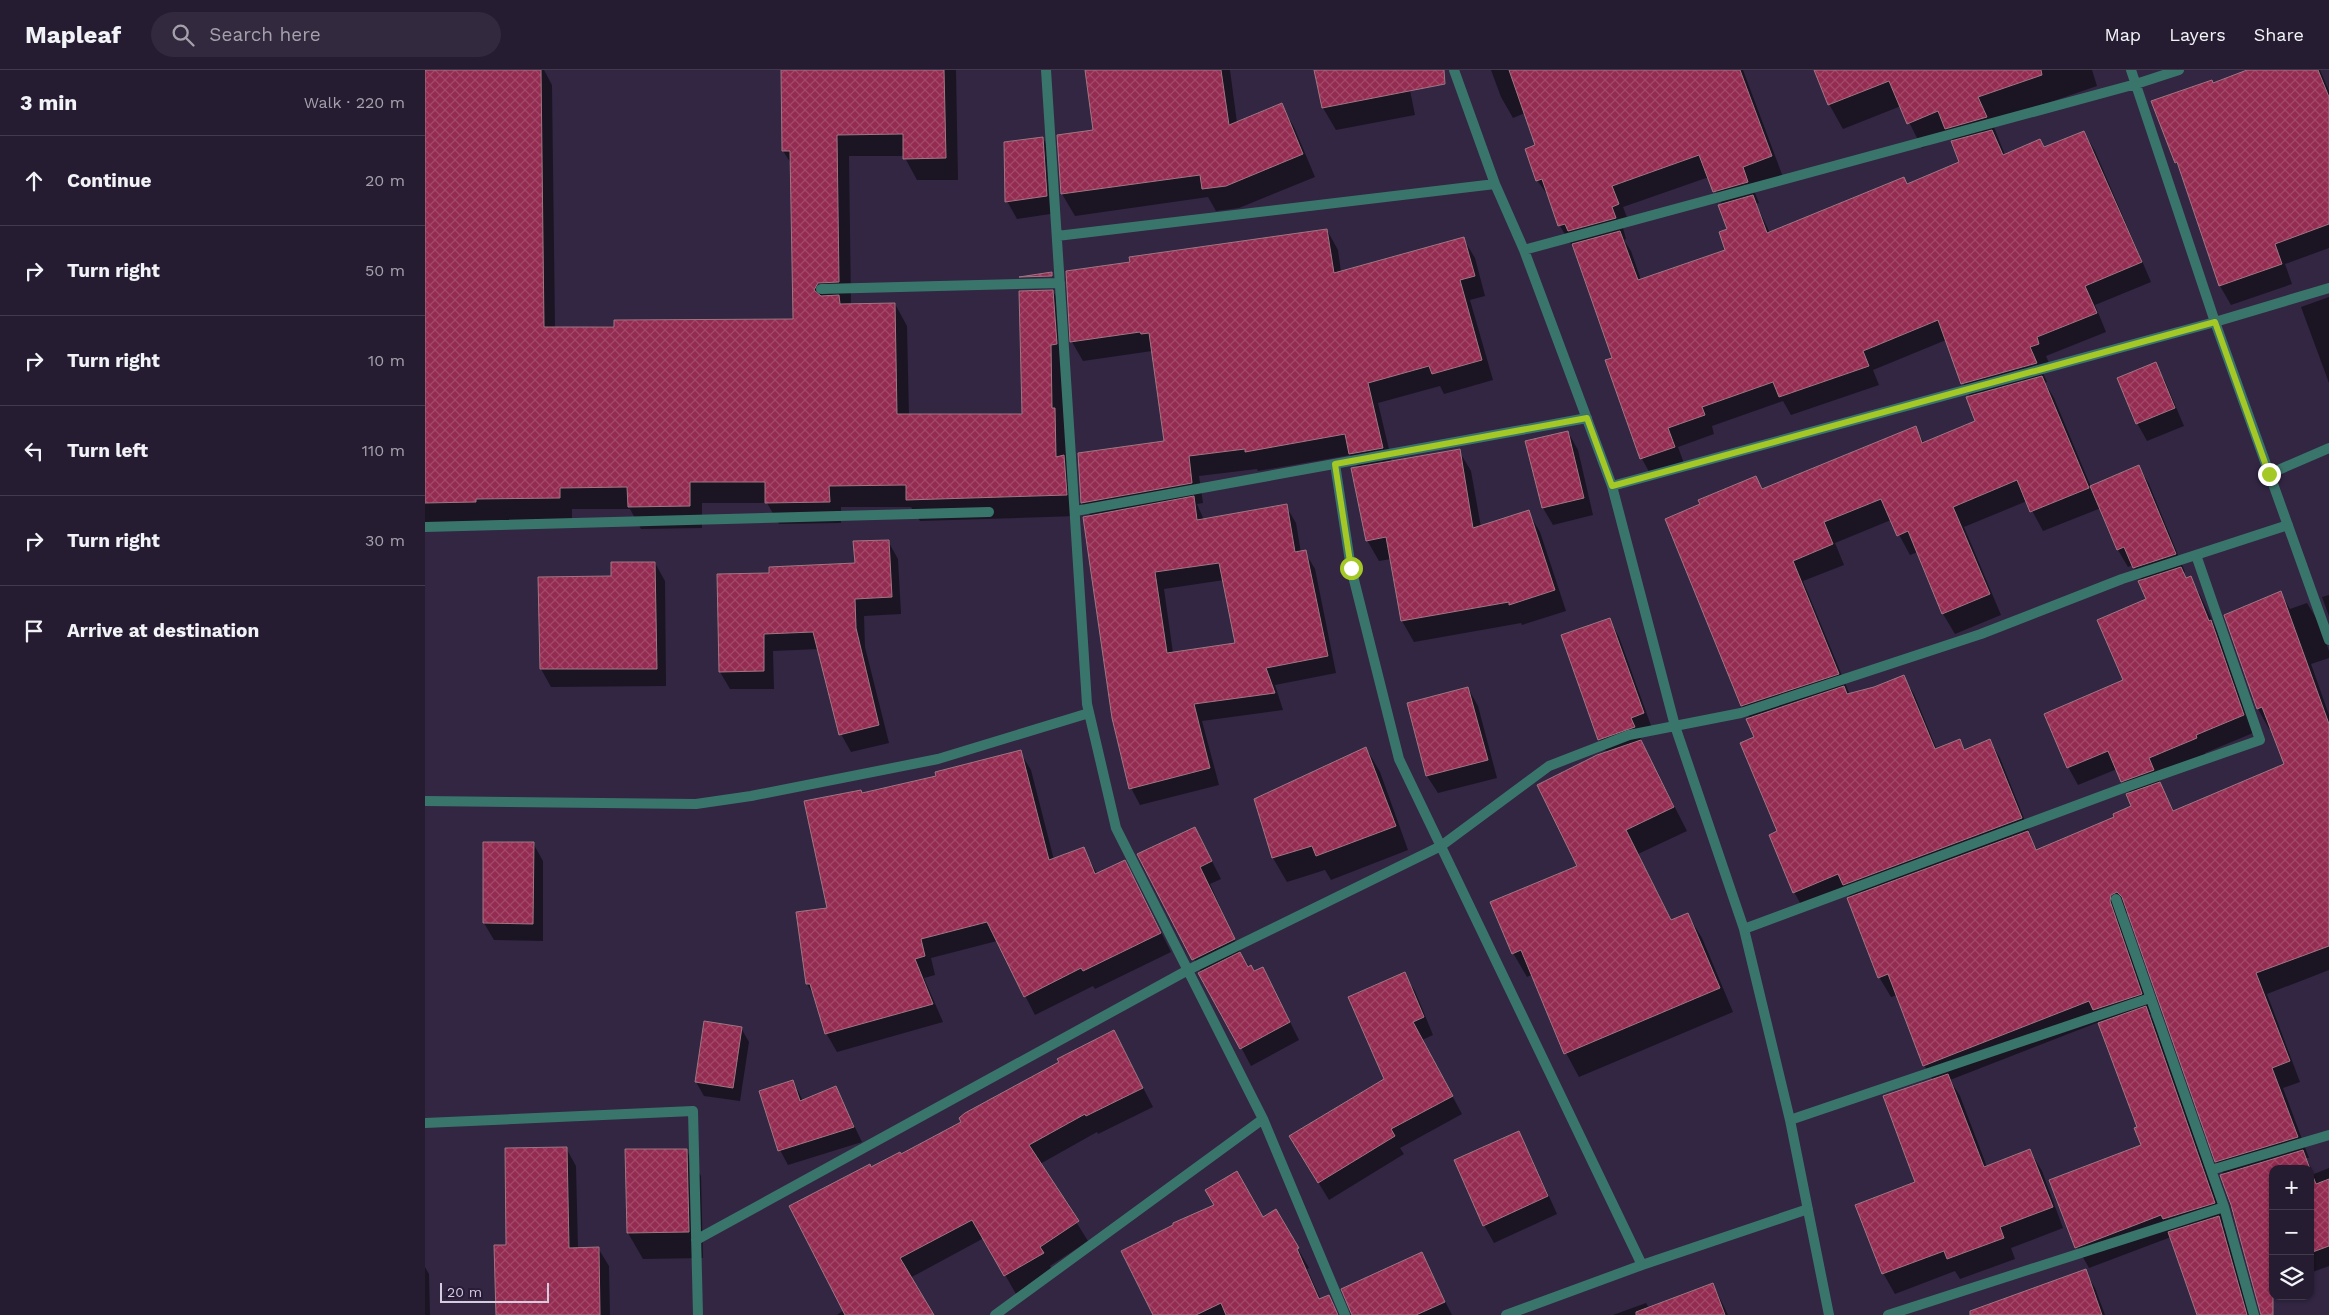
<!DOCTYPE html>
<html lang="en">
<head>
<meta charset="utf-8">
<style>
	body { margin:0; font-family:"Work Sans",sans-serif; background:#32293e; color:#f1f3f6 }
	.controls { position:absolute; right:15px; bottom:15px; display:grid; overflow:hidden; border-radius:10px; box-shadow:0 1px 4px #0004 }
	.controls button { width:45px; height:45px; display:grid; place-items:center; padding:0; border:0; border-bottom:1px solid #423a4d; background:#261c32; color:#f1f3f6; font:25px sans-serif }
	.scale { position:absolute; left:15px; bottom:12px; width:109px; box-sizing:border-box; padding-left:5px; border:2px solid #d4cde0; border-top:0; font-size:14px; line-height:18px; white-space:nowrap; color:#d4cde0; -webkit-text-stroke:4px #281c38; paint-order:stroke }
	.stop { position:absolute; width:15px; height:15px; margin:-11px; border:4px solid #a4c825; border-radius:50%; background:#fff }
	.stop.end { background:#a4c825; border-color:#fff; box-shadow:0 1px 5px #0008 }
	.list { margin:0; padding:0; list-style:none }
	h2 { display:flex; justify-content:space-between; align-items:center; height:65px; margin:0; padding:0 20px; font-size:21px }
	h2 small { font-size:16px; font-weight:400; color:#a4a1ac }
	.list li { display:grid; grid-template-columns:32px 1fr auto; gap:15px; align-items:center; box-sizing:border-box; height:90px; padding:0 20px; border-top:1px solid #423a4d }
	.list b { display:block; font-size:19px; white-space:nowrap }
	.list em { font-size:16px; font-style:normal; color:#a4a1ac }
	.icon { flex:none; width:28px; height:28px; fill:none; stroke:currentColor; stroke-width:2; stroke-linecap:round; stroke-linejoin:round }
	.map { position:relative; flex:none; width:1904px; height:1245px; overflow:hidden }
	header { display:flex; align-items:center; gap:30px; box-sizing:border-box; height:70px; padding:0 25px; background:#261c32; border-bottom:1px solid #423a4d }
	header strong { font-size:24px }
	nav { display:flex; gap:28px; margin-inline-start:auto; font-size:18px }
	.search { width:350px; height:45px; background:#32293e; display:flex; align-items:center; gap:12px; box-sizing:border-box; padding:0 18px; border-radius:28px; color:#a4a1ac; font-size:19px }
	main { display:flex }
	aside { flex:1; background:#261c32 }
	.map>svg:first-child { display:block }
</style>
</head>
<body>
<header>
<strong>Mapleaf</strong>
<div class="search"><svg class="icon" aria-label="search" viewBox="0 0 24 24"><circle cx="10" cy="10" r="6"/><path d="M15 15l6 6"/></svg>Search here</div>
<nav><a>Map</a><a>Layers</a><a>Share</a></nav>
</header>
<main>
<aside>
<h2>3 min<small>Walk · 220 m</small></h2>
<ul class="list">
<li><svg class="icon" aria-label="ahead" viewBox="0 0 24 24"><path d="M12 20V5M6 11l6-6 6 6"/></svg><div><b>Continue</b></div><em>20 m</em></li>
<li><svg class="icon" aria-label="right" viewBox="0 0 24 24"><path d="M7 20v-9h11M14 6l5 5-5 5"/></svg><div><b>Turn right</b></div><em>50 m</em></li>
<li><svg class="icon" aria-label="right" viewBox="0 0 24 24"><path d="M7 20v-9h11M14 6l5 5-5 5"/></svg><div><b>Turn right</b></div><em>10 m</em></li>
<li><svg class="icon" aria-label="left" viewBox="0 0 24 24"><path d="M17 20v-9H6M10 6l-5 5 5 5"/></svg><div><b>Turn left</b></div><em>110 m</em></li>
<li><svg class="icon" aria-label="right" viewBox="0 0 24 24"><path d="M7 20v-9h11M14 6l5 5-5 5"/></svg><div><b>Turn right</b></div><em>30 m</em></li>
<li><svg class="icon" aria-label="arrive" viewBox="0 0 24 24"><path d="M6 21V4h12l-3 4 3 4H6"/></svg><div><b>Arrive at destination</b></div></li>
</ul>
</aside>
<div class="map">
<svg width="1904" height="1245" viewBox="0 0 1904 1245">
	<defs>
		<pattern id="building-cross-hatch" width="8" height="8" patternUnits="userSpaceOnUse" patternTransform="scale(1.25)"><rect width="8" height="8" fill="#942b51"/><path d="M0 0l8 8M0 8l8-8" fill="none" stroke="#a2496a"/></pattern>
	</defs>
	<rect width="100%" height="100%" fill="#322643"/>
	<path fill="#0007" fill-rule="evenodd" d="M 0,0 L 119,0 L 127,15 L 130,258 L 369,250 L 367,95 L 358,81 L 357,0 L 531,0 L 533,110 L 492,110 L 479,86 L 424,86 L 426,235 L 470,234 L 482,256 L 484,345 L 598,345 L 628,221 L 640,243 L 653,446 L 495,451 L 486,437 L 416,437 L 416,453 L 354,454 L 342,433 L 277,433 L 277,458 L 216,459 L 205,439 L 147,439 L 147,449 L 0,458 Z
		M 661,0 L 805,0 L 812,53 L 856,35 L 869,57 L 890,107 L 814,138 L 791,141 L 783,127 L 650,146 L 637,124 L 669,61 Z
		M 890,0 L 981,0 L 990,45 L 911,60 L 898,38 Z
		M 1066,0 L 1318,0 L 1358,107 L 1328,118 L 1334,133 L 1331,134 L 1345,163 L 1482,115 L 1536,93 L 1526,66 L 1497,78 L 1476,36 L 1418,59 L 1404,34 L 1391,0 L 1667,0 L 1672,16 L 1567,52 L 1580,85 L 1619,78 L 1659,62 L 1670,81 L 1726,212 L 1670,235 L 1681,262 L 1621,286 L 1624,293 L 1615,296 L 1622,312 L 1620,313 L 1629,328 L 1666,417 L 1714,397 L 1724,414 L 1760,502 L 1758,503 L 1762,509 L 1765,508 L 1775,525 L 1796,569 L 1828,663 L 1780,683 L 1781,686 L 1733,706 L 1737,718 L 1749,741 L 1860,695 L 1846,658 L 1844,659 L 1833,639 L 1855,522 L 1865,539 L 1882,533 L 1894,553 L 1904,581 L 1904,588 L 1886,594 L 1904,645 L 1904,900 L 1842,924 L 1875,1012 L 1858,1018 L 1884,1088 L 1881,1088 L 1889,1104 L 1904,1098 L 1904,1196 L 1885,1203 L 1885,1099 L 1848,1099 L 1826,1205 L 1796,1105 L 1799,1105 L 1791,1091 L 1704,843 L 1697,845 L 1728,944 L 1725,945 L 1733,959 L 1801,1154 L 1798,1155 L 1804,1165 L 1826,1245 L 1773,1245 L 1746,1167 L 1664,1198 L 1652,1177 L 1717,1076 L 1713,1058 L 1674,952 L 1525,1010 L 1535,1026 L 1562,1097 L 1605,1081 L 1617,1101 L 1638,1158 L 1586,1178 L 1590,1189 L 1535,1209 L 1530,1201 L 1470,1224 L 1458,1203 L 1492,1113 L 1508,1010 L 1499,995 L 1473,925 L 1466,927 L 1454,907 L 1423,822 L 1379,840 L 1369,822 L 1331,668 L 1325,649 L 1317,635 L 1277,435 L 1331,408 L 1338,420 L 1490,358 L 1499,373 L 1552,351 L 1545,327 L 1538,313 L 1521,270 L 1448,300 L 1454,315 L 1366,345 L 1358,331 L 1287,356 L 1289,364 L 1253,377 L 1260,396 L 1227,407 L 1217,389 L 1182,291 L 1189,288 L 1149,175 L 1147,176 L 1135,156 L 1126,130 L 1112,110 L 1111,76 L 1100,43 L 1088,48 L 1076,27 ZM 1284,107 L 1297,135 L 1304,160 L 1301,180 L 1216,210 L 1206,181 L 1199,170 L 1201,169 L 1198,158 L 1205,155 L 1198,137 ZM 1602,431 L 1618,461 L 1676,438 L 1693,480 L 1703,497 L 1708,495 L 1717,511 L 1723,530 L 1699,611 L 1643,697 L 1653,715 L 1692,699 L 1705,724 L 1708,737 L 1690,747 L 1613,781 L 1604,767 L 1606,766 L 1575,688 L 1565,671 L 1540,681 L 1534,670 L 1512,680 L 1489,624 L 1478,607 L 1449,619 L 1425,625 L 1378,511 L 1419,495 L 1410,473 L 1466,450 L 1485,485 L 1493,482 L 1518,544 L 1530,564 L 1576,545 L 1539,457 Z
		M 1825,0 L 1895,0 L 1904,21 L 1904,178 L 1860,194 L 1867,214 L 1806,235 L 1795,216 L 1757,103 L 1751,92 L 1788,15 Z
		M 618,68 L 628,86 L 632,143 L 592,149 L 582,131 Z
		M 902,160 L 913,180 L 916,202 L 1038,168 L 1050,188 L 1060,226 L 1045,230 L 1068,310 L 1019,324 L 1015,316 L 953,333 L 967,392 L 1034,381 L 1046,401 L 1056,457 L 1103,442 L 1115,462 L 1141,541 L 1097,555 L 1096,553 L 989,572 L 977,551 L 966,489 L 954,491 L 942,470 L 933,398 L 925,385 L 833,401 L 832,399 L 774,406 L 778,433 L 772,434 L 779,450 L 861,436 L 871,453 L 876,483 L 880,482 L 890,499 L 911,603 L 850,615 L 858,640 L 777,651 L 794,715 L 715,735 L 706,718 L 666,447 L 657,433 L 741,372 L 727,281 L 658,291 L 647,272 L 707,193 ZM 799,510 L 812,574 L 748,583 L 739,519 Z
		M 1904,227 L 1904,313 L 1876,237 Z
		M 1730,294 L 1740,311 L 1759,356 L 1722,371 L 1712,353 Z
		M 1143,362 L 1153,380 L 1168,445 L 1128,455 L 1118,438 L 1102,372 Z
		M 463,471 L 473,489 L 476,544 L 439,546 L 440,577 L 464,673 L 426,682 L 416,664 L 394,579 L 348,581 L 349,619 L 305,619 L 295,602 L 345,504 L 431,495 Z
		M 230,493 L 240,511 L 241,616 L 126,617 L 116,599 L 114,508 L 187,507 Z
		M 1904,525 L 1904,546 L 1897,527 Z
		M 1184,549 L 1194,567 L 1228,661 L 1215,666 L 1218,675 L 1262,761 L 1213,784 L 1247,851 L 1263,845 L 1277,868 L 1308,942 L 1154,1007 L 1141,983 L 1108,904 L 1102,907 L 1088,883 L 1153,796 L 1182,683 L 1174,669 Z
		M 1043,618 L 1053,636 L 1072,708 L 1013,723 L 1002,706 L 983,634 Z
		M 941,678 L 955,702 L 983,780 L 906,810 L 900,800 L 862,812 L 848,788 L 830,730 Z
		M 595,682 L 606,700 L 629,790 L 658,778 L 672,804 L 710,810 L 746,882 L 670,919 L 668,916 L 610,945 L 572,871 L 506,888 L 510,905 L 499,908 L 518,952 L 412,982 L 401,963 L 391,929 L 382,914 L 373,843 L 403,839 L 437,724 L 512,706 Z
		M 770,758 L 796,809 L 785,814 L 818,888 L 829,903 L 838,898 L 874,970 L 826,996 L 714,785 Z
		M 108,773 L 118,791 L 118,871 L 69,870 L 59,853 Z
		M 979,904 L 990,921 L 1008,965 L 997,970 L 1037,1044 L 975,1078 L 979,1084 L 904,1130 L 876,1084 L 960,1009 Z
		M 316,958 L 324,972 L 315,1031 L 279,1026 L 271,1012 Z
		M 699,981 L 728,1037 L 673,1064 L 672,1062 L 615,1094 L 663,1171 L 625,1196 L 628,1202 L 591,1224 L 559,1168 L 485,1208 L 507,1245 L 412,1245 L 419,1240 L 446,1099 Z
		M 368,1011 L 378,1031 L 411,1018 L 437,1072 L 363,1095 L 355,1080 Z
		M 1093,1063 L 1103,1080 L 1132,1144 L 1069,1173 L 1059,1155 Z
		M 141,1078 L 151,1096 L 153,1179 L 173,1178 L 184,1196 L 185,1245 L 72,1245 L 82,1176 Z
		M 261,1080 L 276,1106 L 278,1188 L 218,1189 L 203,1163 Z
		M 851,1141 L 884,1198 L 882,1199 L 896,1230 L 903,1226 L 914,1245 L 729,1245 L 838,1149 Z
		M 996,1184 L 1027,1245 L 928,1245 Z
		M 0,1197 L 4,1204 L 5,1245 L 0,1245 Z
		M 1660,1201 L 1670,1218 L 1680,1245 L 1639,1245 Z
		M 1288,1214 L 1303,1245 L 1188,1245 L 1221,1233 L 1224,1238 Z"/>
	<path fill="url(#building-cross-hatch)" stroke="#9f7680" fill-rule="evenodd" d="M 0,0 L 116,0 L 119,257 L 189,257 L 189,250 L 368,249 L 365,81 L 357,81 L 356,0 L 519,0 L 521,88 L 478,89 L 478,64 L 412,65 L 414,212 L 393,213 L 389,220 L 396,226 L 414,225 L 415,234 L 470,233 L 472,344 L 597,344 L 594,221 L 628,220 L 632,274 L 626,275 L 627,338 L 630,338 L 631,387 L 639,385 L 642,425 L 481,430 L 481,415 L 404,416 L 405,432 L 340,433 L 340,412 L 265,412 L 265,436 L 203,437 L 202,417 L 135,418 L 135,428 L 51,429 L 51,432 L 0,433 Z
		M 660,0 L 796,0 L 804,55 L 857,33 L 878,84 L 801,116 L 777,119 L 775,105 L 636,124 L 632,65 L 668,60 Z
		M 889,0 L 1019,0 L 1020,14 L 897,38 Z
		M 1084,0 L 1315,0 L 1347,86 L 1318,97 L 1323,112 L 1288,122 L 1274,85 L 1187,116 L 1194,134 L 1187,137 L 1191,148 L 1143,161 L 1140,154 L 1133,156 L 1117,109 L 1111,111 L 1100,79 L 1110,75 Z
		M 1389,0 L 1616,0 L 1617,5 L 1553,27 L 1562,47 L 1520,59 L 1513,41 L 1482,54 L 1464,11 L 1403,35 Z
		M 1822,0 L 1893,0 L 1904,27 L 1904,154 L 1850,174 L 1857,194 L 1794,216 L 1752,92 L 1750,93 L 1726,31 L 1787,10 L 1788,13 Z
		M 1567,60 L 1578,85 L 1615,69 L 1619,77 L 1659,61 L 1717,192 L 1660,216 L 1672,243 L 1612,267 L 1614,274 L 1605,277 L 1612,293 L 1536,314 L 1513,250 L 1438,281 L 1444,296 L 1354,327 L 1348,312 L 1277,337 L 1280,345 L 1243,358 L 1250,377 L 1215,389 L 1180,290 L 1187,288 L 1147,174 L 1195,161 L 1213,210 L 1300,180 L 1294,162 L 1302,159 L 1293,135 L 1328,125 L 1342,163 L 1479,107 L 1482,114 L 1534,92 L 1526,71 Z
		M 618,67 L 622,126 L 580,132 L 579,72 Z
		M 902,159 L 909,203 L 1039,167 L 1050,206 L 1035,210 L 1057,290 L 1007,304 L 1004,296 L 943,313 L 958,378 L 924,384 L 920,364 L 820,382 L 820,379 L 764,386 L 767,413 L 656,433 L 653,383 L 739,371 L 724,263 L 716,264 L 715,262 L 645,272 L 641,201 L 705,192 L 704,187 Z
		M 627,202 L 627,206 L 594,207 Z
		M 1731,292 L 1750,338 L 1711,354 L 1692,308 Z
		M 1617,306 L 1664,418 L 1605,442 L 1592,410 L 1528,437 L 1565,524 L 1517,544 L 1483,461 L 1472,466 L 1456,429 L 1399,452 L 1408,474 L 1368,491 L 1414,604 L 1316,636 L 1240,449 L 1275,434 L 1273,430 L 1331,406 L 1337,419 L 1491,356 L 1497,373 L 1550,351 L 1541,327 Z
		M 1143,361 L 1159,428 L 1117,438 L 1100,371 Z
		M 1035,379 L 1048,458 L 1104,440 L 1130,520 L 1084,535 L 1084,532 L 976,551 L 961,467 L 941,471 L 926,398 Z
		M 1714,395 L 1751,484 L 1708,498 L 1699,477 L 1692,480 L 1665,416 Z
		M 769,426 L 772,450 L 862,434 L 870,482 L 881,480 L 903,586 L 841,598 L 850,623 L 769,634 L 785,698 L 704,719 L 687,648 L 658,447 ZM 794,493 L 810,573 L 742,583 L 730,502 Z
		M 464,470 L 467,527 L 430,529 L 431,558 L 454,655 L 414,665 L 388,562 L 339,564 L 339,601 L 294,602 L 292,504 L 344,503 L 344,497 L 430,493 L 428,471 Z
		M 186,492 L 230,492 L 232,599 L 115,599 L 113,507 L 186,506 Z
		M 1756,497 L 1761,508 L 1766,506 L 1784,551 L 1786,550 L 1819,645 L 1771,665 L 1772,668 L 1724,688 L 1729,700 L 1696,712 L 1683,681 L 1642,698 L 1619,644 L 1698,610 L 1672,550 L 1721,529 L 1713,511 Z
		M 1856,521 L 1904,654 L 1904,876 L 1831,903 L 1865,991 L 1847,998 L 1873,1067 L 1790,1092 L 1697,827 L 1692,822 L 1686,825 L 1685,831 L 1717,924 L 1668,940 L 1664,931 L 1498,996 L 1463,904 L 1453,908 L 1422,828 L 1603,761 L 1611,780 L 1689,747 L 1688,744 L 1706,736 L 1701,724 L 1735,712 L 1748,741 L 1859,694 L 1837,637 L 1832,639 L 1799,545 Z
		M 1185,548 L 1219,643 L 1206,648 L 1210,657 L 1173,670 L 1136,565 Z
		M 1479,605 L 1510,679 L 1535,669 L 1539,680 L 1565,669 L 1597,748 L 1418,815 L 1413,804 L 1368,823 L 1344,765 L 1352,761 L 1315,673 L 1329,667 L 1321,649 L 1419,616 L 1422,624 L 1449,617 Z
		M 1043,617 L 1063,690 L 1001,706 L 982,633 Z
		M 1216,670 L 1249,737 L 1201,760 L 1246,850 L 1263,843 L 1295,918 L 1139,984 L 1096,880 L 1087,884 L 1065,832 L 1152,796 L 1112,715 L 1172,685 Z
		M 941,677 L 971,756 L 891,786 L 887,776 L 847,788 L 829,729 Z
		M 596,680 L 624,790 L 659,777 L 670,804 L 700,790 L 736,863 L 658,901 L 656,898 L 599,927 L 562,852 L 496,869 L 500,886 L 490,889 L 508,934 L 400,964 L 385,914 L 381,914 L 371,842 L 402,838 L 379,731 L 436,720 L 437,723 L 511,706 L 510,702 Z
		M 770,757 L 787,791 L 775,797 L 810,869 L 767,890 L 712,784 Z
		M 58,772 L 109,772 L 108,854 L 58,853 Z
		M 815,882 L 823,897 L 826,895 L 829,901 L 838,897 L 865,952 L 815,979 L 773,903 Z
		M 980,902 L 999,947 L 988,952 L 1028,1026 L 966,1059 L 970,1066 L 893,1113 L 864,1066 L 959,1009 L 923,927 Z
		M 1721,936 L 1790,1133 L 1738,1149 L 1736,1145 L 1650,1178 L 1624,1110 L 1716,1075 L 1709,1058 L 1712,1057 L 1673,953 Z
		M 279,951 L 317,957 L 308,1018 L 270,1012 Z
		M 689,960 L 718,1018 L 661,1046 L 660,1044 L 604,1075 L 654,1151 L 615,1177 L 619,1183 L 579,1206 L 547,1150 L 475,1188 L 509,1245 L 420,1245 L 364,1136 L 445,1094 L 446,1097 L 475,1082 L 476,1084 L 536,1052 L 534,1048 L 540,1043 L 634,992 L 632,989 Z
		M 1523,1004 L 1559,1097 L 1605,1079 L 1628,1137 L 1575,1157 L 1579,1168 L 1522,1189 L 1519,1181 L 1457,1204 L 1430,1135 L 1490,1112 L 1458,1026 Z
		M 368,1010 L 375,1031 L 411,1016 L 429,1057 L 353,1081 L 334,1021 Z
		M 1094,1061 L 1123,1126 L 1058,1156 L 1029,1090 Z
		M 142,1077 L 144,1178 L 174,1177 L 175,1245 L 71,1245 L 69,1175 L 81,1175 L 80,1078 Z
		M 200,1079 L 262,1079 L 264,1162 L 202,1163 Z
		M 1878,1080 L 1885,1099 L 1848,1099 L 1848,1245 L 1836,1245 L 1806,1135 L 1795,1105 Z
		M 1885,1099 L 1891,1114 L 1904,1109 L 1904,1176 L 1885,1183 Z
		M 812,1101 L 838,1147 L 851,1139 L 874,1178 L 872,1179 L 894,1229 L 904,1225 L 913,1245 L 801,1245 L 796,1233 L 771,1245 L 728,1245 L 696,1181 L 748,1155 L 748,1153 L 789,1135 L 780,1120 Z
		M 1794,1146 L 1822,1245 L 1772,1245 L 1743,1162 Z
		M 997,1182 L 1020,1232 L 991,1245 L 927,1245 L 916,1219 Z
		M 1661,1199 L 1677,1245 L 1545,1245 L 1545,1241 Z
		M 1288,1213 L 1300,1245 L 1211,1245 L 1211,1242 Z"/>
	<g fill="none" stroke-linecap="round" stroke-linejoin="round">
		<path stroke="#3a756c" stroke-width="10" d="M 621,0 L 662,634 L 691,758 L 838,1049 L 920,1245
			M 1029,0 L 1070,114 L 1099,180 L 1187,416 L 1250,656 L 1319,859 L 1365,1050 L 1404,1245
			M 1706,0 L 1790,252 L 1904,570
			M 632,166 L 1070,114
			M 1099,180 L 1711,14 L 1754,0
			M 396,219 L 635,213
			M 910,394 L 926,498 L 974,689 L 1217,1195
			M 1844,404 L 1904,378
			M 1187,416 L 1790,252 L 1904,218
			M 651,441 L 1162,348
			M 0,457 L 564,442
			M 0,731 L 271,734 L 326,726 L 513,689 L 664,643
			M 1691,829 L 1799,1137 L 1829,1245
			M 1319,859 L 1701,717 L 1835,670 L 1771,485
			M 1365,1050 L 1725,928
			M 0,1053 L 268,1041 L 273,1245
			M 1786,1100 L 1904,1065
			M 271,1170 L 763,900 L 1016,776 L 1124,696 L 1204,665 L 1316,643 L 1395,617 L 1556,564 L 1697,509 L 1863,455
			M 570,1245 L 838,1049
			M 1081,1245 L 1217,1195 L 1383,1139
			M 1463,1245 L 1799,1137"/>
	</g>
	<g fill="none" stroke-linecap="round" stroke-linejoin="round">
		<path stroke="#a4c825" stroke-width="6" d="M 926,498 L 910,394 L 1162,348 L 1187,416 L 1790,252 L 1844,404"/>
	</g>
</svg>
<div class="controls">
<button>+</button>
<button>−</button>
<button><svg class="icon" aria-label="layers" viewBox="0 0 24 24"><path d="M12 4l9 5-9 5-9-5zM3 14l9 5 9-5"/></svg></button>
</div>
<div class="scale">20 m</div>
<div class="stop" style="left:926px;top:498px"></div>
<div class="stop end" style="left:1844px;top:404px"></div>
</div>
</main>
</body>
</html>
